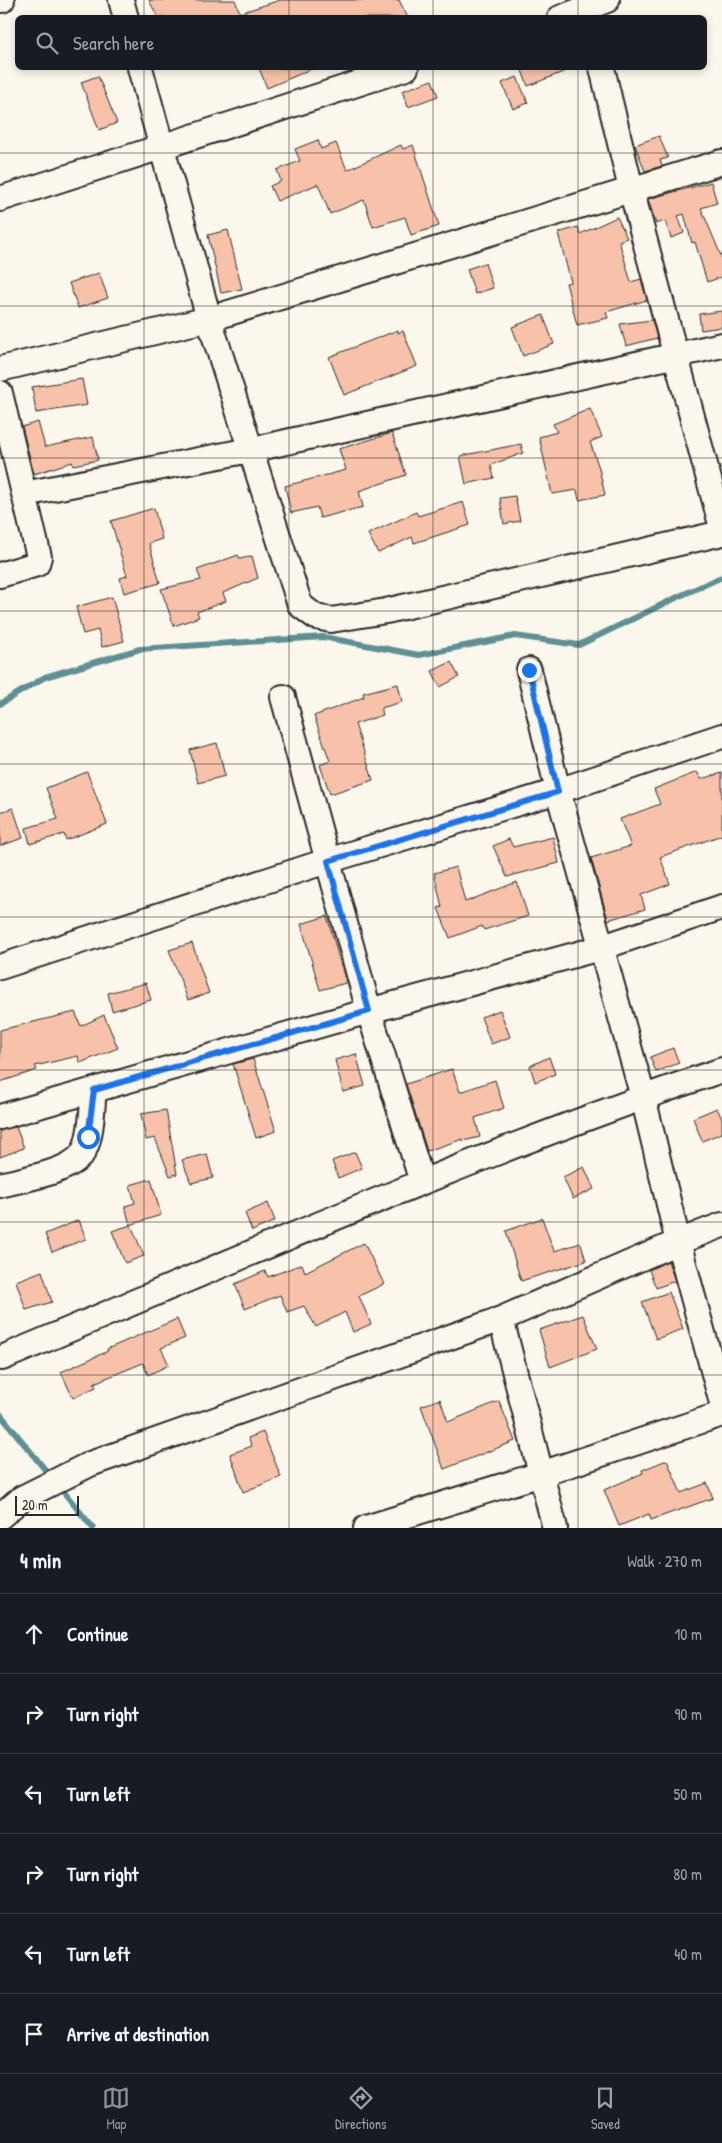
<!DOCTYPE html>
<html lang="en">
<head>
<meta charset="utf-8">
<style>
	body { margin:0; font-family:"Patrick Hand",sans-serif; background:#20242c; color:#f1f3f6 }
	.scale { position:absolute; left:15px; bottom:12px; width:64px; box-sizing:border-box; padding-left:5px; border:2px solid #2b2b2b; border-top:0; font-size:14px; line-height:18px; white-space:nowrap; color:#2b2b2b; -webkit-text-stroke:4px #fbf7ec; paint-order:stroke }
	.stop { position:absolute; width:15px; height:15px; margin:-11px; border:4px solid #1a73e8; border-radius:50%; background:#fff }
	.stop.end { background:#1a73e8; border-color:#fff; box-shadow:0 1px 5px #0008 }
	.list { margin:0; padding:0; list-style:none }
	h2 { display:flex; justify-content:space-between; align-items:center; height:65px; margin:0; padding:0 20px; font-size:21px }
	h2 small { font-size:16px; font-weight:400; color:#9ea1a6 }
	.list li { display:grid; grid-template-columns:32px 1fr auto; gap:15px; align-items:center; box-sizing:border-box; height:80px; padding:0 20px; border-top:1px solid #363941 }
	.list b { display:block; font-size:19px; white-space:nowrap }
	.list em { font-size:16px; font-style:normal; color:#9ea1a6 }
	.icon { flex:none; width:28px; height:28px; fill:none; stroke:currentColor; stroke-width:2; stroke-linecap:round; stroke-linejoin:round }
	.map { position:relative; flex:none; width:722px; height:1528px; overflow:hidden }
	.search { position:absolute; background:#171b24; box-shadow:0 2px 8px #0003; left:15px; right:15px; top:15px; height:55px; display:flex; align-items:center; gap:12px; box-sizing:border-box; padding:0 18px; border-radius:8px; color:#9ea1a6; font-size:19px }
	.sheet { height:545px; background:#171b24 }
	nav { display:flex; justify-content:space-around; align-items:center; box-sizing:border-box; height:70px; border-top:1px solid #363941; background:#171b24; font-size:14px; color:#9ea1a6 }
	nav a { display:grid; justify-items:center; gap:2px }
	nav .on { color:#8c9099 }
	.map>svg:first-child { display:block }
</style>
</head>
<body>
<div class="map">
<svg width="722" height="1528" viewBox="0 0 722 1528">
	<rect width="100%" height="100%" fill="#fbf7ec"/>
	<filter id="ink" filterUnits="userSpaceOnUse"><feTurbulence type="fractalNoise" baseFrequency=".02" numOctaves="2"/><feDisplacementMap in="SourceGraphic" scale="10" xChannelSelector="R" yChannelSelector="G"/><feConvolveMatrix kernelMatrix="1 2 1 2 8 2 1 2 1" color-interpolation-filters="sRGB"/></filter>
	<g filter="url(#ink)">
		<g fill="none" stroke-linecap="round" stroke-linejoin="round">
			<path stroke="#5e8f94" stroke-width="6" d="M 0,704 L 45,677 L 140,649 L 323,637 L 419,655 L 515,636 L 579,645 L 682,595 L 722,577
				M 0,1414 L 51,1477
				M 58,1485 L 93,1528"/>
		</g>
		<path fill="#f7c2a9" stroke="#2b2b2b" d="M 149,0 L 235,0 L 240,13 L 280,0 L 399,0 L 408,18 L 158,18 Z
			M 259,68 L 314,68 L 267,88 Z
			M 521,68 L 573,68 L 528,86 Z
			M 98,76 L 117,123 L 99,130 L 81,82 Z
			M 517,77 L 528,103 L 513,109 L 502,83 Z
			M 432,80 L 438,96 L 408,107 L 402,91 Z
			M 659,136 L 668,158 L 660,160 L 662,166 L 645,171 L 635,145 Z
			M 318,140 L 321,149 L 336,143 L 347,170 L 401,145 L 403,149 L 413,145 L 439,226 L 411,235 L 405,217 L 373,227 L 364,200 L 330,214 L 318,184 L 277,201 L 270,186 L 281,181 L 277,170 L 300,161 L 295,149 Z
			M 711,182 L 717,203 L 701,208 L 722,258 L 722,277 L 707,282 L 695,242 L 692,243 L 684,214 L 678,216 L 684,233 L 671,238 L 665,221 L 656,224 L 648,199 Z
			M 617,217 L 627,238 L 619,241 L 631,282 L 641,279 L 647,300 L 606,312 L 608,318 L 577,325 L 566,283 L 571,282 L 558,233 L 578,227 L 580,234 Z
			M 228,230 L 242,289 L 221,293 L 208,235 Z
			M 485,263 L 493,288 L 475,294 L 467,269 Z
			M 99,273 L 108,298 L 78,308 L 69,283 Z
			M 722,311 L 722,327 L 701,330 L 699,314 Z
			M 543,315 L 554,344 L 523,356 L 512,327 Z
			M 652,320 L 657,338 L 626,346 L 620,324 Z
			M 398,330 L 398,333 L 403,331 L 417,366 L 344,395 L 329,357 Z
			M 82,379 L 87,405 L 36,413 L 32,387 Z
			M 590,409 L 602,437 L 590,442 L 599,468 L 605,495 L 579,500 L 577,490 L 552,494 L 539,437 L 557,432 L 553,424 Z
			M 38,422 L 45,447 L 93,437 L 98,460 L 73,465 L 72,462 L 34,474 L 22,427 Z
			M 392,433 L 406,475 L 359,491 L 363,507 L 320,518 L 317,507 L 291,513 L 285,486 L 346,470 L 339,449 Z
			M 521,444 L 523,453 L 491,465 L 494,478 L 466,484 L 460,456 Z
			M 515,496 L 520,521 L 504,524 L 500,498 Z
			M 463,502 L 470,525 L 414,543 L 412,537 L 378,553 L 368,534 L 416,512 L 418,516 Z
			M 154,508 L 162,539 L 149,543 L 160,583 L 124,593 L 120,578 L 127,576 L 111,521 Z
			M 238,555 L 240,559 L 252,556 L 258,578 L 223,593 L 226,601 L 197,612 L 199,617 L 174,626 L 161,589 L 201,580 L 197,570 Z
			M 112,597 L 124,641 L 102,647 L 98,630 L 83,634 L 76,607 Z
			M 451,662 L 459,677 L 440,687 L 432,671 Z
			M 398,684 L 402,702 L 381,708 L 383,715 L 355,724 L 373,780 L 330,794 L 320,765 L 330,761 L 314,716 L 364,697 L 363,693 Z
			M 217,743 L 225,776 L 198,783 L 190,750 Z
			M 87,772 L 107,824 L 66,840 L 64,834 L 30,844 L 26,828 L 58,819 L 46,788 Z
			M 697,772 L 701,779 L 722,773 L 722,835 L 660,857 L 670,884 L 641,895 L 645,909 L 608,920 L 591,858 L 631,846 L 620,819 L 660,804 L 654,789 Z
			M 13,808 L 23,838 L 0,846 L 0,812 Z
			M 553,837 L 559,863 L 507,877 L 493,846 L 509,839 L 513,847 Z
			M 456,867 L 465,902 L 517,882 L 528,916 L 484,930 L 482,926 L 450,938 L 438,908 L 442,907 L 434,873 Z
			M 327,916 L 346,983 L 320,990 L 301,924 Z
			M 192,943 L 209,993 L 188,1000 L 169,950 Z
			M 146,983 L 151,1000 L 112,1011 L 108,993 Z
			M 500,1010 L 510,1037 L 491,1044 L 481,1017 Z
			M 75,1012 L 81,1026 L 104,1015 L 118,1048 L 80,1063 L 78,1056 L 35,1066 L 37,1070 L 0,1082 L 0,1030 Z
			M 673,1048 L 679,1063 L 656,1072 L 650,1057 Z
			M 356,1054 L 365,1086 L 343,1092 L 335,1060 Z
			M 549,1057 L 555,1074 L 535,1082 L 530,1066 Z
			M 253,1059 L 276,1131 L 256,1138 L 233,1064 Z
			M 452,1069 L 460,1092 L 495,1080 L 504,1108 L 475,1118 L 480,1137 L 463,1141 L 463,1139 L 427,1151 L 406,1084 Z
			M 717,1108 L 722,1119 L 722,1133 L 702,1141 L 693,1118 Z
			M 166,1110 L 177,1174 L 170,1176 L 155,1138 L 146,1140 L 141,1114 Z
			M 16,1127 L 24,1148 L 0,1157 L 0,1130 Z
			M 355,1152 L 362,1168 L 338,1178 L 332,1161 Z
			M 207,1154 L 213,1178 L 191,1183 L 182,1160 Z
			M 584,1167 L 594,1189 L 573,1199 L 563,1177 Z
			M 151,1179 L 161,1215 L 130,1225 L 125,1206 L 135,1203 L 130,1185 Z
			M 268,1203 L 275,1221 L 252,1231 L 245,1213 Z
			M 542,1218 L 554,1251 L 581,1243 L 586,1261 L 521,1281 L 506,1231 Z
			M 79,1220 L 86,1239 L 52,1252 L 45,1234 Z
			M 131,1225 L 144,1256 L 125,1263 L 112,1231 Z
			M 364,1243 L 384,1284 L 359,1296 L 371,1324 L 353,1332 L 345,1312 L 316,1327 L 304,1306 L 287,1312 L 280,1295 L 245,1309 L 235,1284 L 265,1271 L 268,1277 L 302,1264 L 305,1272 Z
			M 668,1261 L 675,1281 L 656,1288 L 649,1270 Z
			M 42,1271 L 52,1302 L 26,1310 L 16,1281 Z
			M 669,1292 L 683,1329 L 656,1339 L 642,1302 Z
			M 583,1315 L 597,1349 L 550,1367 L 539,1330 Z
			M 177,1319 L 185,1338 L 161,1348 L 169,1365 L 148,1375 L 143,1363 L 94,1383 L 96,1387 L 73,1398 L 61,1372 L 108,1351 L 107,1349 Z
			M 440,1399 L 448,1422 L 499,1401 L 515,1441 L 444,1469 L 421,1406 Z
			M 263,1432 L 281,1477 L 243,1492 L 230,1454 L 252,1446 L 248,1438 Z
			M 667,1460 L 681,1493 L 707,1483 L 713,1498 L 651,1520 L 649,1514 L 619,1526 L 604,1490 L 643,1473 L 642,1470 Z"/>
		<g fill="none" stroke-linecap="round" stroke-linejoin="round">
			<defs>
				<path id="street" d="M 0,0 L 2,0
					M 121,0 L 126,18
					M 560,18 L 607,0
					M 140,68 L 209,319 L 300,605 L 316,617 L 331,620 L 386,611 L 722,533
					M 602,68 L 631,189 L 722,528
					M 0,199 L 406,68
					M 0,369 L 209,319 L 722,162
					M 24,494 L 250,450 L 722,345
					M 0,575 L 37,564 L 39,557 L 0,393
					M 529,670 L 558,791 L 643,1097 L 678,1242 L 722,1403
					M 283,697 L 369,1011 L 422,1182
					M 0,967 L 327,861 L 558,791 L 722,736
					M 0,1117 L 369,1011 L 600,948 L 722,907
					M 0,1185 C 22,1179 68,1173 82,1154 C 92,1140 92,1107 94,1090
					M 501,1319 L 555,1528
					M 2,1358 C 240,1258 477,1153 722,1070
					M 0,1517 L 22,1498 L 90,1464 L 501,1319 L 678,1242 L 722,1225
					M 366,1528 L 541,1474 L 722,1414"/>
			</defs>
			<use href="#street" stroke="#2b2b2b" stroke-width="28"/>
			<use href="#street" stroke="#fbf7ec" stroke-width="24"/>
		</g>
	</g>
	<g fill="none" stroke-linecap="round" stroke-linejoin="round" filter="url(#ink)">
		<path stroke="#1a73e8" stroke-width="6" d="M 88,1137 L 94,1090 L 369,1011 L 328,861 L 558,792 L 529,670"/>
	</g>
	<path fill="none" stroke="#2b2b2b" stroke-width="1" stroke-opacity="0.55" d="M 144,0 L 144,18M 289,0 L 289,18M 433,0 L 433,18M 578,0 L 578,18M 144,68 L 144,1528M 289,68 L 289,1528M 433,68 L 433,1528M 578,68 L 578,1528M 0,153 L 722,153M 0,306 L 722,306M 0,458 L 722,458M 0,611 L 722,611M 0,764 L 722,764M 0,917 L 722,917M 0,1070 L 722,1070M 0,1222 L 722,1222M 0,1375 L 722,1375"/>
</svg>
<div class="scale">20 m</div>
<div class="stop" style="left:88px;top:1137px"></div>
<div class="stop end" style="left:529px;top:670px"></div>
<div class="search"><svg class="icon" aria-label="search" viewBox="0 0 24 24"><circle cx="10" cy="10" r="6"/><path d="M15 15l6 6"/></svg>Search here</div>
</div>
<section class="sheet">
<h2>4 min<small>Walk · 270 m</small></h2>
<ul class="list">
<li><svg class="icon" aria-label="ahead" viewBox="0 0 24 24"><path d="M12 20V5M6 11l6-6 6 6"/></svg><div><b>Continue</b></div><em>10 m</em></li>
<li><svg class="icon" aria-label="right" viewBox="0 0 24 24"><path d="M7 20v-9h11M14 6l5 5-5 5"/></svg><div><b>Turn right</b></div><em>90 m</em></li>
<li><svg class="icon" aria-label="left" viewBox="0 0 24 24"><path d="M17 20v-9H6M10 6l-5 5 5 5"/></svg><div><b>Turn left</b></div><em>50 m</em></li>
<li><svg class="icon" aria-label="right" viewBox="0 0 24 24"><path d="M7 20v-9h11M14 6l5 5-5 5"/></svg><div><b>Turn right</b></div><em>80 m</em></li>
<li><svg class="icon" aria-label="left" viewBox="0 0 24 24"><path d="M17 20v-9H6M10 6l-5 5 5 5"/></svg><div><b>Turn left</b></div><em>40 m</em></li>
<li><svg class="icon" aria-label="arrive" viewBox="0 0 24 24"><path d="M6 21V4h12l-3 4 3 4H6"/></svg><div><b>Arrive at destination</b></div></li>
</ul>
</section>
<nav>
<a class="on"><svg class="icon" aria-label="map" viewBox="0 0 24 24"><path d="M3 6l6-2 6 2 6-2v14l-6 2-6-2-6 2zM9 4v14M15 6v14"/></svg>Map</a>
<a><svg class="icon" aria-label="directions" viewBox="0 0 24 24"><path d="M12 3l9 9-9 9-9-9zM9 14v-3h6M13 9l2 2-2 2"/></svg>Directions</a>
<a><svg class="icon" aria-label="saved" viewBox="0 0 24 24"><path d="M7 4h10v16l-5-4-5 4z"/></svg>Saved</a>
</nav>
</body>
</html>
